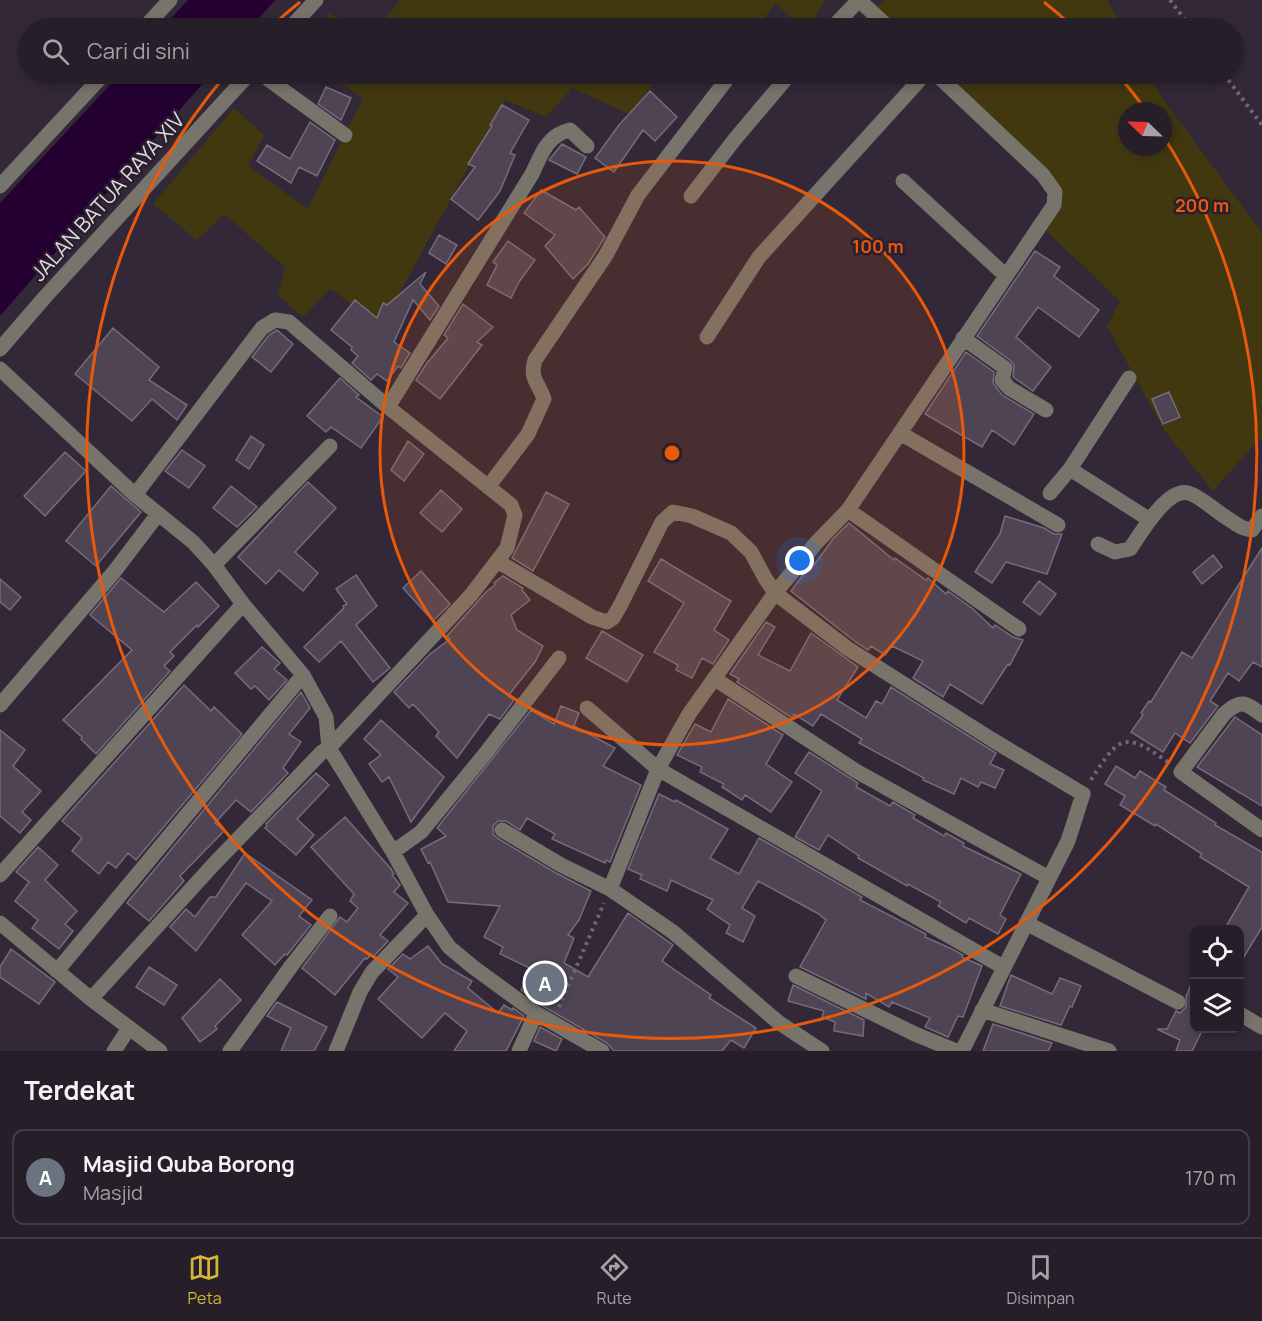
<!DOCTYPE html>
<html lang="id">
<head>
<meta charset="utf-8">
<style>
	body { margin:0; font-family:Manrope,sans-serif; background:#322b35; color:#f1f3f6 }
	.controls { position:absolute; right:18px; bottom:18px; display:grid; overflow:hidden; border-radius:12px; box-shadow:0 3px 9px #0003 }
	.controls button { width:54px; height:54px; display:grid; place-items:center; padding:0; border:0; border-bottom:2px solid #423c46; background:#261e29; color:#f1f3f6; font:30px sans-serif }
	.compass { position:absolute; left:1118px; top:102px; width:54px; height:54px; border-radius:50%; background:#261e29; box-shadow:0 3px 9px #0003; rotate:293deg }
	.you { position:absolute; left:800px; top:561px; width:21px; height:21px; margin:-15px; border:4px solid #fff; border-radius:50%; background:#1a73e8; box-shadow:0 0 0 9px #1a73e833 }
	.badge { display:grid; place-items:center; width:39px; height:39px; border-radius:50%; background:#d3b635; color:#fff; font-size:20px; font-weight:700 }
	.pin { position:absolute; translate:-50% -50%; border:3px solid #fff; box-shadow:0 2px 6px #0006 }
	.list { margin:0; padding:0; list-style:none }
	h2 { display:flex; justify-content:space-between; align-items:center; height:78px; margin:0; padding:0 24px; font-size:26px }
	h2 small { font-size:20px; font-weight:400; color:#a4a2a8 }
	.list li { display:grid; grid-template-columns:39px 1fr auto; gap:18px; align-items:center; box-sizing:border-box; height:96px; margin:0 12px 12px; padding:0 12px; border:2px solid #423c46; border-radius:12px }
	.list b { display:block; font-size:22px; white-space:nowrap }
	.list p { margin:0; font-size:20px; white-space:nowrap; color:#a4a2a8 }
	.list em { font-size:20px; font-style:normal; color:#a4a2a8 }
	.icon { flex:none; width:33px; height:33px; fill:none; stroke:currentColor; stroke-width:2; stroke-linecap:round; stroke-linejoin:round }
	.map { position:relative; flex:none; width:1262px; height:1051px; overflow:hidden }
	.search { position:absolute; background:#261e29; box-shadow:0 3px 9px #0003; left:18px; right:18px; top:18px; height:66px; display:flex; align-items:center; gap:15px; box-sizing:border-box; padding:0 21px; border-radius:33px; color:#a4a2a8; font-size:22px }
	.sheet { height:186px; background:#261e29 }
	nav { display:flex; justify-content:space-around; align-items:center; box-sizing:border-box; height:84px; border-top:2px solid #423c46; background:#261e29; font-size:16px; color:#a4a2a8 }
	nav a { display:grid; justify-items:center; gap:3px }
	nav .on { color:#d3b635 }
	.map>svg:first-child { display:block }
</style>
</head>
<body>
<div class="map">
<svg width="1262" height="1051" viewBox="0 0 1262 1051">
	<rect width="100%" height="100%" fill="#332837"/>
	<path fill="#413810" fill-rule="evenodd" d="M 400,0 L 825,0 L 808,28 L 801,28 L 776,3 L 756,28 L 377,28 Z
		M 884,0 L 1107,0 L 1123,28 L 877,28 L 865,18 Z
		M 330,13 L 355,28 L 316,28 Z
		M 326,74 L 662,74 L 629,114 L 572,88 L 546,117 L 505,100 L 382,325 L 330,289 L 303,317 L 278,295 L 285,267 L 224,214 L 197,240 L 153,204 L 234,108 L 264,135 L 248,166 L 308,209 L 363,98 Z
		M 928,74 L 1148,74 L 1163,99 L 1262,233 L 1262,439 L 1254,445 L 1213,491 L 1164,430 L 1107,326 L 1120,301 L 1043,228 L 1051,191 ZM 1127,111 L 1163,111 L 1163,147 L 1127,147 Z"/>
	<path fill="#250131" d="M 188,0 L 275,0 L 250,28 L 162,28 Z
		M 120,74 L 211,74 L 0,316 L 0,203 Z"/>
	<path fill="#4f4454" stroke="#776b7b" stroke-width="1.5" d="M 326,87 L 351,98 L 341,120 L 318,104 Z
		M 650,91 L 677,117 L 655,141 L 643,130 L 614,172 L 595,158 L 619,125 Z
		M 502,105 L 529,120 L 510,153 L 515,155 L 500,191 L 478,220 L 451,199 L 475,167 L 468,164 L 492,126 L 490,125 Z
		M 310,122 L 335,140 L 317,176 L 299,167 L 291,183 L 257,161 L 267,145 L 290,159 Z
		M 562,144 L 586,157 L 577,174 L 549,160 Z
		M 541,190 L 576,210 L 579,207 L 605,237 L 588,264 L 573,279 L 545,246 L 555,235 L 524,213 Z
		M 439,235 L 457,245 L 446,264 L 429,253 Z
		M 508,241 L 535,260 L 519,282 L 511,298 L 487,285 L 497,265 L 493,262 Z
		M 1035,251 L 1060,267 L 1054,276 L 1099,310 L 1079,337 L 1038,307 L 1016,337 L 1051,367 L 1033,391 L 1013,377 L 1014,365 L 1011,361 L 977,336 Z
		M 426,272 L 420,284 L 439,306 L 430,320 L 413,300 L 394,342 L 410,353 L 401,368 L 398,366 L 387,381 L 377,374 L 371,380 L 352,363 L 358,356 L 351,350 L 352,347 L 331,330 L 355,300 L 377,318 L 383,303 L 387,305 Z
		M 463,304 L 493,327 L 477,342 L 482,345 L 440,399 L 416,380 L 427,363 L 448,338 L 444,335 Z
		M 113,328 L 159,367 L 149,380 L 187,405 L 177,420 L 152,399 L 132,421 L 75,374 Z
		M 277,330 L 293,344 L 271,372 L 252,357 L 269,335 Z
		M 966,352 L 994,372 L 993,383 L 1002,395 L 1034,414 L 1014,445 L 992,430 L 982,447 L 925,414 Z
		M 340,378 L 359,395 L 356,397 L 383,417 L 361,448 L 331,427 L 326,432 L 307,416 Z
		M 1169,392 L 1180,417 L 1163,424 L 1152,399 Z
		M 251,436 L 264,445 L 249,469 L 236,460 Z
		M 408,441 L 424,454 L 404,481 L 391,470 Z
		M 182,450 L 205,466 L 189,488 L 165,471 Z
		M 65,452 L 86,471 L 45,516 L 24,496 Z
		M 308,482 L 336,508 L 295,552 L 318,573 L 303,591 L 279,570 L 266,584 L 238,557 Z
		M 111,486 L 141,512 L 96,566 L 66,541 Z
		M 231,486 L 257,507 L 237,527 L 213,508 Z
		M 441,490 L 462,509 L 442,532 L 420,513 Z
		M 546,492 L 569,504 L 533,571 L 512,558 Z
		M 1005,516 L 1044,528 L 1054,534 L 1062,534 L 1047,574 L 1006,562 L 992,583 L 975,572 L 1000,534 Z
		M 849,523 L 894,560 L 895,558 L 926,580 L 928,578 L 946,594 L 948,591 L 973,609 L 993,628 L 995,625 L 1013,637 L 1023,640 L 1010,665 L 1008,664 L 982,704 L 950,684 L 943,697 L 913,678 L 923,661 L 892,646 L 885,655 L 871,646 L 868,650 L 853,640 L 791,591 L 812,563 L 814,565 L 833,539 Z
		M 1262,548 L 1262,667 L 1253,662 L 1239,681 L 1228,673 L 1210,701 L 1218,706 L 1190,743 L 1175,733 L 1163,752 L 1131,732 L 1143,715 L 1141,713 L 1149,701 L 1151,702 L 1182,652 L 1192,658 Z
		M 1213,555 L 1222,567 L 1202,584 L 1193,572 Z
		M 661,559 L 731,601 L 714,630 L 729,640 L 713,664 L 702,658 L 692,678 L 676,670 L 678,665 L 654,652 L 684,603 L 648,581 Z
		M 421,571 L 450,604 L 433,621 L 403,588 Z
		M 356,575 L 377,606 L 356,625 L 390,668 L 373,682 L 341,641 L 319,662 L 304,647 L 344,608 L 343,606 L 347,604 L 336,589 Z
		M 503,576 L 523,588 L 522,590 L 530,600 L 511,615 L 517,630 L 543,646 L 535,662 L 508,696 L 514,700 L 500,719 L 489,714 L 457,758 L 436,736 L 439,732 L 413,704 L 409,708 L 394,692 L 430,654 L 450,639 L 447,636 L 486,592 L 495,585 L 494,583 Z
		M 121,578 L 164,612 L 196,582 L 219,606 L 198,627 L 197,625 L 170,652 L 174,656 L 164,666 L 170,671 L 96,754 L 81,739 L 82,737 L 63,720 L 132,650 L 90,615 Z
		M 0,579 L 21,597 L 10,610 L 0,602 Z
		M 1039,581 L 1056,594 L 1040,615 L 1023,602 Z
		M 766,622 L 775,627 L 758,655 L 790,671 L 811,633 L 858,667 L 837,700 L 866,718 L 876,701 L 882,704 L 891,687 L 996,753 L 990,764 L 1004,770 L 995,788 L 981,782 L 978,787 L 961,778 L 954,794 L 923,780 L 924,778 L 859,743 L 862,739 L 821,714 L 813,726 L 794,714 L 792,718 L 737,682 L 739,679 L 730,674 Z
		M 602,631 L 643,655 L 627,682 L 586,658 Z
		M 262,647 L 280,663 L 274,669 L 287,680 L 269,700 L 255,686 L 251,689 L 235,673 Z
		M 184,685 L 211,711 L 214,707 L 242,734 L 136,860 L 128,853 L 116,868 L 108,862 L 99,874 L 72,851 L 82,838 L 62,821 Z
		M 301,692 L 310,708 L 289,734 L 301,742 L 283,768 L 288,773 L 251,812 L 236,800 L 215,823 L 224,831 L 180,876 L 184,881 L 149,921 L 127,903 Z
		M 728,699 L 783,735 L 766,764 L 792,782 L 771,812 L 745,795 L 742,800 L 722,787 L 724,784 L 700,772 L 702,767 L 677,755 L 695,724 L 711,732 Z
		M 561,706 L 579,713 L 574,726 L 615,748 L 603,766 L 641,785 L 610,862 L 606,860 L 605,863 L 552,839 L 555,834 L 527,818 L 520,830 L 506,821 L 498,821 L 493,826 L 493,834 L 497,838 L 556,873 L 591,891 L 579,920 L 568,935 L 574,938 L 564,963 L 588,977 L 628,913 L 673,945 L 662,961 L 711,995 L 709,998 L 756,1028 L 744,1048 L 731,1040 L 722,1051 L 614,1051 L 607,1043 L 541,1005 L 521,990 L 532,969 L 500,954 L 503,947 L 484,937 L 500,906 L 448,902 L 430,862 L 428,863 L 421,849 L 446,836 L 437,828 L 531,710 L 554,724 Z
		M 1235,717 L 1262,735 L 1262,806 L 1197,767 Z
		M 381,720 L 444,777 L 411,822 L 389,777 L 382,782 L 369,764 L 381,755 L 364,739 Z
		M 0,730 L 25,750 L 13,766 L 41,791 L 22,812 L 31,820 L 20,833 L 0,816 Z
		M 809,752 L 858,783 L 856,787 L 890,806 L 893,802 L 915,815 L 913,818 L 944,836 L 946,833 L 964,843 L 963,846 L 1021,874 L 1000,915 L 1006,919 L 998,934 L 969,918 L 966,923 L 938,906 L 941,902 L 908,884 L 907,886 L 858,858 L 859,856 L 828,835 L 819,850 L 795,837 L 822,791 L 795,773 Z
		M 1116,766 L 1135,778 L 1140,771 L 1166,787 L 1164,790 L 1216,823 L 1215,825 L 1262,852 L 1262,927 L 1239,965 L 1239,930 L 1224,930 L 1249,887 L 1200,857 L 1202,854 L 1156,824 L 1155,826 L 1120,805 L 1125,796 L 1105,784 Z
		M 316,773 L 329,785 L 297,819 L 314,835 L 296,855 L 265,828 L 267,826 L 266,824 Z
		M 659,794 L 675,802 L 676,800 L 728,829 L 710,858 L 739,874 L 759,838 L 862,897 L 860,900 L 926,934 L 925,937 L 952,949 L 963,955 L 962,957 L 982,966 L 963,1017 L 958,1016 L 948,1037 L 925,1027 L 930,1018 L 892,1002 L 889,1007 L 866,993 L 866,999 L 800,967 L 826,920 L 817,913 L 758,881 L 742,908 L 755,916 L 743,942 L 726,933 L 730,925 L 707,909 L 713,900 L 671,880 L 667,891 L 640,879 L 642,875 L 628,869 Z
		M 345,817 L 391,869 L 394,874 L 392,875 L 400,885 L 394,892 L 408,903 L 380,935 L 388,941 L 373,957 L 371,954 L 367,959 L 365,958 L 335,995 L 302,968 L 340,917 L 347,922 L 358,908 L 350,901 L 354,894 L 311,847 Z
		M 38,847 L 58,865 L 45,880 L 77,911 L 65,924 L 73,931 L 59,949 L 32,928 L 38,920 L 15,901 L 29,882 L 16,872 Z
		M 245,853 L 312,900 L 299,916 L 311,925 L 287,955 L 285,954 L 275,965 L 242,935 L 272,901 L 246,883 L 196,951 L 170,927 L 186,909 L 195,917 L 210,897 L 216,897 Z
		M 428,946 L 442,964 L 472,981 L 468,988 L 498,1013 L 504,1005 L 512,1010 L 513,1008 L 524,1016 L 506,1051 L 454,1051 L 467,1031 L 445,1013 L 422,1038 L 378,999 L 398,977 L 388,969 L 403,954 L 410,959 Z
		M 11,949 L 55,982 L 39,1004 L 0,977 L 0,967 Z
		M 149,967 L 177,985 L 164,1005 L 136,987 Z
		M 1011,975 L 1052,994 L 1060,978 L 1081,986 L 1072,1007 L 1070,1006 L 1061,1025 L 1000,1006 Z
		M 220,979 L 241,1000 L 215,1026 L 217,1029 L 200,1042 L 182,1018 Z
		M 1193,979 L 1194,1029 L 1203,1029 L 1192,1051 L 1176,1051 L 1180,1040 L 1157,1029 L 1167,1029 L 1176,1011 L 1180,1013 L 1186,1007 L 1186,997 Z
		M 793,985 L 864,1020 L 863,1036 L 834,1031 L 835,1022 L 822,1017 L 824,1011 L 788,1001 Z
		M 277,1002 L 327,1027 L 314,1051 L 281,1051 L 291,1028 L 267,1016 Z
		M 993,1024 L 1052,1043 L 1048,1051 L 983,1051 Z
		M 540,1027 L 562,1039 L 556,1051 L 534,1041 Z"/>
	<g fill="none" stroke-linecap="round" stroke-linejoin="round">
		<path stroke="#706774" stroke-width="4" stroke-dasharray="3 4.5" stroke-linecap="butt" d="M 1170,0 L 1191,28
			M 1224,74 L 1262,125
			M 1091,780 C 1119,736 1124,730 1169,763
			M 559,1007 L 604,903"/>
		<path stroke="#76746b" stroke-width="15" d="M 859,0 L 889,28
			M 144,28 L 170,0
			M 290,28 L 316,0
			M 832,28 L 859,0
			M 261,74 L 345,135
			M 903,181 L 1005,275
			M 0,186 L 104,74
			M 691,196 L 735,139 L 790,74
			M 707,337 L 759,257 L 925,74
			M 963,338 L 1005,368 L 1002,380 L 1009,388 L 1046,410
			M 0,349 L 45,297 L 249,74
			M 0,369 L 135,495 L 193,542 L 214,565 L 243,604 L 303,675 L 326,717 L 329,748 L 393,852 L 427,915 L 449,947 L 473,967 L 536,1013 L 602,1051
			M 388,407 L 532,174 C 541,155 547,135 570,130 L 587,146
			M 900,433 L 1058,525
			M 1070,469 L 1150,520
			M 488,487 L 528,434 L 544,399 C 539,383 529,379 535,360 L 606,255 L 638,195 L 731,74
			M 1050,493 L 1070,469 L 1129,378
			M 848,510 L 1019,629
			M 1098,544 L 1115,552 L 1130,549 C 1141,533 1167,488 1188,493 C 1198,495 1215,510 1224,516 C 1234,522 1240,529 1252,530 L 1262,516
			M 497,561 L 592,617 L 607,622 L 613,618 L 620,606 L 662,522 L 673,512 L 692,516 L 731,533 L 751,552 L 765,578 L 775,593 L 847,648 L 991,739 L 1083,794 L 1068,841 L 962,1051
			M 214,565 L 330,446
			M 715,679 L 856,771 L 1049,878
			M 0,705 L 114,572 L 158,514
			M 587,708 L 658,769 L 1003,967
			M 1262,715 C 1245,702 1241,699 1224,714 L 1181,772 L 1262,830
			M 502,830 L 561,865 L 610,889 L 673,932 L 778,1022 L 822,1051
			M 393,852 L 421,832 L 485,754 L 559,658
			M 0,875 L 243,604
			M 610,889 L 658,769 L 689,714 L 775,593 L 816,543 L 848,510 L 1054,205 L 1055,192 L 1043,175 L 936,74
			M 0,923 L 91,999 L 160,1051
			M 1026,923 L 1178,1002
			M 57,971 L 303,675
			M 796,976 L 915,1034 L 956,1051
			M 91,999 L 213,865 L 322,752 L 329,748 L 471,595 L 507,548 L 515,515 L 511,505 L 388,407 L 289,322 L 275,320 L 262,328 L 135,495
			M 982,1010 L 1109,1051
			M 1240,1014 L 1262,1027
			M 114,1051 L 129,1028
			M 230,1051 L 292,965 L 330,916
			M 336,1051 L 360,992 L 372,972 L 427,915
			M 519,1051 L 536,1013"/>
	</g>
	<circle cx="672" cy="453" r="292" fill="#e8590c" fill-opacity=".12"/>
	<g fill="none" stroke="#e8590c" stroke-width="3">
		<circle cx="672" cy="453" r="292"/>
		<path d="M273 25A585 585 0 0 1 300 2M1044 2A585 585 0 0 1 1071 25M1120 77A585 585 0 0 1 1145 109M1165 139A585 585 0 1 1 224 77"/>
	</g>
	<g text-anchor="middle" stroke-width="5" stroke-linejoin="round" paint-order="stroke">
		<g font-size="21" fill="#e0dae3" stroke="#291f2d">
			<text transform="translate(108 197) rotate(-48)" y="7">JALAN BATUA RAYA XIV</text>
		</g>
	</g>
	<circle cx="672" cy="453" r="9" fill="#e8590c" stroke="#291f2d" stroke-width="3"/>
	<g font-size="18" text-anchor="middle" font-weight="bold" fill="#e8590c" stroke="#291f2d" stroke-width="5" stroke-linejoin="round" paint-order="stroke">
		<text x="1202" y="212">200 m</text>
		<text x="878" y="253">100 m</text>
	</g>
</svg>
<div class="controls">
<button><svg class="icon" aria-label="locate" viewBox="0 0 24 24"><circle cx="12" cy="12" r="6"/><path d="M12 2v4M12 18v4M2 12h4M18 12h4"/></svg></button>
<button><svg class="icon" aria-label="layers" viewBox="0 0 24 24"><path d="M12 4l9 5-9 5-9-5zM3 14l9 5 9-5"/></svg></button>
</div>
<svg class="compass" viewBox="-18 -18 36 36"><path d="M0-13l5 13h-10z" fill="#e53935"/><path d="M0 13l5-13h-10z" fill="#a4a2a8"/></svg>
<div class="you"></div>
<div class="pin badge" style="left:545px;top:983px;background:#6b7280">A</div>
<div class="search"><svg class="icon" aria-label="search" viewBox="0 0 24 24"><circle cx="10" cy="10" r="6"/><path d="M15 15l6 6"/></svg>Cari di sini</div>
</div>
<section class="sheet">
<h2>Terdekat<small></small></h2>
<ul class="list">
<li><span class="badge" style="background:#6b7280">A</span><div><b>Masjid Quba Borong</b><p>Masjid</p></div><em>170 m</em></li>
</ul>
</section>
<nav>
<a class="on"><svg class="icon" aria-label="map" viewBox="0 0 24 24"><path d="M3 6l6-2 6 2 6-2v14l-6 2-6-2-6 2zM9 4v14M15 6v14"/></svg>Peta</a>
<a><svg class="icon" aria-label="directions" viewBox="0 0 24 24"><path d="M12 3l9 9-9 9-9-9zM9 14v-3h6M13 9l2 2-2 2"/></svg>Rute</a>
<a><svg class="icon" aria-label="saved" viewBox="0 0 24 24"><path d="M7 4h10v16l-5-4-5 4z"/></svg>Disimpan</a>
</nav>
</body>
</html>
